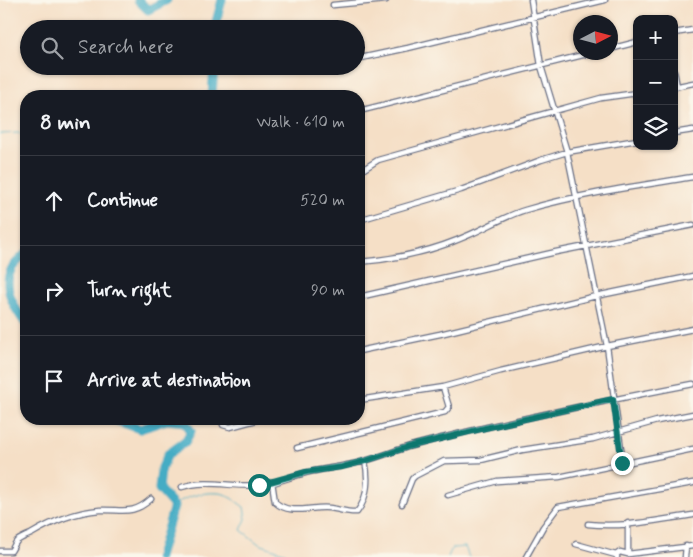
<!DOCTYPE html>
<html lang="en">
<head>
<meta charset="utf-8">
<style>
	body { margin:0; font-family:Mynerve,sans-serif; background:#242831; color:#f1f3f6 }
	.controls { position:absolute; right:15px; top:15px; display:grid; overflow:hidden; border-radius:10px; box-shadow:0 1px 4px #0004 }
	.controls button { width:45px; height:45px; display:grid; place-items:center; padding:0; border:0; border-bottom:1px solid #363941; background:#171b24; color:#f1f3f6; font:25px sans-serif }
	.compass { position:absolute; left:573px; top:15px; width:45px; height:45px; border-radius:50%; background:#171b24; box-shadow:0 1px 4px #0004; rotate:84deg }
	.stop { position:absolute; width:15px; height:15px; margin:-11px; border:4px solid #0f766e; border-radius:50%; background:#fff }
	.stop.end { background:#0f766e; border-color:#fff; box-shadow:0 1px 5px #0008 }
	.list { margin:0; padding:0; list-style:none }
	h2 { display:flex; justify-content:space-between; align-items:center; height:65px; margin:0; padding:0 20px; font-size:21px }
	h2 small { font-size:16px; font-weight:400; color:#9ea1a6 }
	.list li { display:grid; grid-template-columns:32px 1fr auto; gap:15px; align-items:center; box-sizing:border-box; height:90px; padding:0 20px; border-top:1px solid #363941 }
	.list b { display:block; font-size:19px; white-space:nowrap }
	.list em { font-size:16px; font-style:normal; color:#9ea1a6 }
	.icon { flex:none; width:28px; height:28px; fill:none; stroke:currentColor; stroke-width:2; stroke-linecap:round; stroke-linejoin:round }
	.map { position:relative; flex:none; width:693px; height:557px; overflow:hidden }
	.search { position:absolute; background:#171b24; box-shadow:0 1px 4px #0004; left:20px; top:20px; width:345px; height:55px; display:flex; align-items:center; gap:12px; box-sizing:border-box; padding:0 18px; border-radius:28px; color:#9ea1a6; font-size:19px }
	.panel { position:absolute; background:#171b24; box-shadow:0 1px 4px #0004; left:20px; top:90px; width:345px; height:335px; border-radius:20px }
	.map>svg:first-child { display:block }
</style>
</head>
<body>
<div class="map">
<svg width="693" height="557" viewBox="0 0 693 557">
	<rect width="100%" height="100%" fill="#fbf7ec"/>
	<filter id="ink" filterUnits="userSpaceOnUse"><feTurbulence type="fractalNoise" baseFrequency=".02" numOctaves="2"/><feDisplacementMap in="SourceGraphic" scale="10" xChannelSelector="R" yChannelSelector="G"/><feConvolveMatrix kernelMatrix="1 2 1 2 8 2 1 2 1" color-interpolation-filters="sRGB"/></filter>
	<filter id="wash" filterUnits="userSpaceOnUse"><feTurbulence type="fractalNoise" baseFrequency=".0096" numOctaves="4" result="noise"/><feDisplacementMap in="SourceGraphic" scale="20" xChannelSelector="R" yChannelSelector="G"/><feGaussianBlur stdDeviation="1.12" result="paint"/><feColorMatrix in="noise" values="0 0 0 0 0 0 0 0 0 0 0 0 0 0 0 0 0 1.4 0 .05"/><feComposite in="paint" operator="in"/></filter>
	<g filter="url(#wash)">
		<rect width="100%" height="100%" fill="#f5dfc6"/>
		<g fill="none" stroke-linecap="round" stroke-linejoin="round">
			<path stroke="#44acc4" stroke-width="1" d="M 0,134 L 19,133 L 26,140
				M 174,506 C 184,496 209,490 224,494 C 230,496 238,503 244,507 L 246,519 L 241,530 L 259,544 L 298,557
				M 448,557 L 452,548 L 465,547 L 469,557"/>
			<path stroke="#44acc4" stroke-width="9" d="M 138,0 L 148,10 L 167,0
				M 214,29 L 222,0
				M 212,96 L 214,66
				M 26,253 C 22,258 15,263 12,268 C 1,288 15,309 26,324
				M 112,419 L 140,429 L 167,420 L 185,422 L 191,431 L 185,442 L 168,454 L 161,470 L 159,489 L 174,506 L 159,557"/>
		</g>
	</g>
	<g filter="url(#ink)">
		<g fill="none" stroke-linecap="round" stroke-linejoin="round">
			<defs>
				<path id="street" d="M 531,0 L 541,66 L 567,152 L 607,346 L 623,463
					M 333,5 L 386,0
					M 674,33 L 693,30
					M 610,49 L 637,42
					M 356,59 L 408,48 L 605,0
					M 271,67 L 281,66
					M 674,71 L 677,86
					M 674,87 L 693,83
					M 359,111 L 595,52
					M 674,133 L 693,130
					M 359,172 L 378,160 L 403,153 L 601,98 L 637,93
					M 359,220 L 461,190 L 541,160 L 567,152 L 637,140
					M 359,262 C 397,259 434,251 469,235 C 488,227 505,216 525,210 C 580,194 637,186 693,177
					M 359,297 L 556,252 L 693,225
					M 359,351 L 440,334 L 596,296 L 693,276
					M 359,400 L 443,387 L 501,371 L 607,346 L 693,329
					M 222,419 L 223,425 L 230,427 L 260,419
					M 297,448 L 445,412 L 449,407 L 443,387
					M 272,482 L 275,502 C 290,516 311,506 329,508 C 339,509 348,513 357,512 C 368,498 369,478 365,461
					M 182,487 C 210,478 240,490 269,484 C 281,481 293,476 305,473 C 325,468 345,467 364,461 C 380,457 396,450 411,446 C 504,421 599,402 693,384
					M 448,495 L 497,481 L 559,477 L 693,449
					M 402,504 L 412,479 L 415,476 L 444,461 L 481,460 L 522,450 L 593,439 L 657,421 L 693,414
					M 588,524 C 622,528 659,520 693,515
					M 576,544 L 616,555
					M 0,551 L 11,551 C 13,548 15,543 17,541 C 21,538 26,536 31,534 C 51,522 76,512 100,510 C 122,509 132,516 151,499
					M 628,554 L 628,523
					M 526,557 L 543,527 L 558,507 L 693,483
					M 617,557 L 616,555 L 620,552 L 628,554 L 693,546
					M 685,557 L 686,546"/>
			</defs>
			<use href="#street" stroke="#676d82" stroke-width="7"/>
			<use href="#street" stroke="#fff" stroke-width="4.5"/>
		</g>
	</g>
	<g fill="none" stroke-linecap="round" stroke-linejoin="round" filter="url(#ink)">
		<path stroke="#0f766e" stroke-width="6" d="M 259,485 L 306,472 L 342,467 L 365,461 L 411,446 L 485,428 L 613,399 L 622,463"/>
	</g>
</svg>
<div class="controls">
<button>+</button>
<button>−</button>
<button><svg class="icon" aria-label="layers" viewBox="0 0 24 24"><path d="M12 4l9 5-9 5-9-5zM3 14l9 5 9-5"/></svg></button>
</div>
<svg class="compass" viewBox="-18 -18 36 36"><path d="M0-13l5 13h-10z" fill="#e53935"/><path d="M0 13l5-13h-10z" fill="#9ea1a6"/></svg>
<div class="stop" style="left:259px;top:485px"></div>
<div class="stop end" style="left:622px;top:463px"></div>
<div class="search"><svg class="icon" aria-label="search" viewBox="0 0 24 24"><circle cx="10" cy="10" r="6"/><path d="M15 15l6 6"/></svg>Search here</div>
<section class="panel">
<h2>8 min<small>Walk · 610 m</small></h2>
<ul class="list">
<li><svg class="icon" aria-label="ahead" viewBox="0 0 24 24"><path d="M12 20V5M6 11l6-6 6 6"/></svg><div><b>Continue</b></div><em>520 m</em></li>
<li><svg class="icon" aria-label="right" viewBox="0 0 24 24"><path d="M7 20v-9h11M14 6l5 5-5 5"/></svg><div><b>Turn right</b></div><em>90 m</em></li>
<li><svg class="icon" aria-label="arrive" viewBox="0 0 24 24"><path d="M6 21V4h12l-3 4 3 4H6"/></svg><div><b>Arrive at destination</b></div></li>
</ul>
</section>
</div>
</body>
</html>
